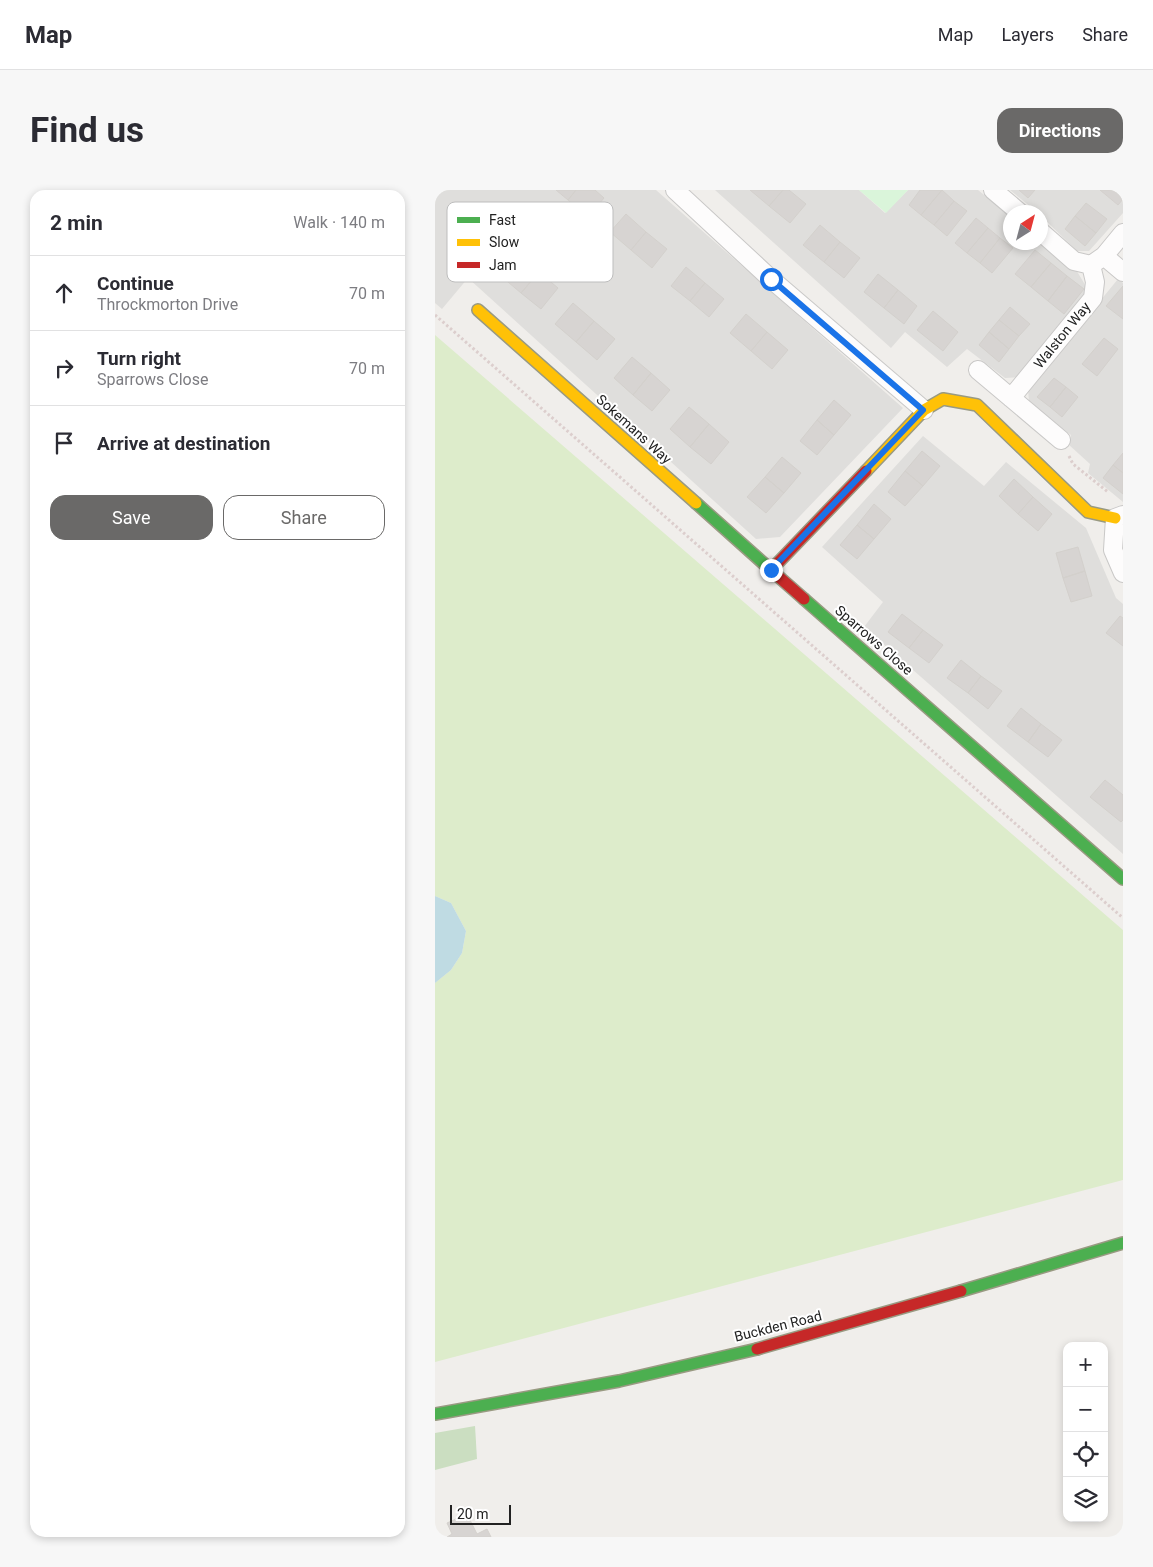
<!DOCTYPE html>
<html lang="en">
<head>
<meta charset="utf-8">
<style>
	body { margin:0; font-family:Roboto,sans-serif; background:#f7f7f7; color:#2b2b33 }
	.controls { position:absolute; right:15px; bottom:15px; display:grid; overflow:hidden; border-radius:10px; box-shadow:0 2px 8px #0003 }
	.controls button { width:45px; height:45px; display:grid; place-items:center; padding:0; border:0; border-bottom:1px solid #e1e1e2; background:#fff; color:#2b2b33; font:25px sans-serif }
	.compass { position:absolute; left:568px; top:15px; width:45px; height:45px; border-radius:50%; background:#fff; box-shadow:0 2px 8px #0003; rotate:36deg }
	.scale { position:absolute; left:15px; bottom:12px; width:61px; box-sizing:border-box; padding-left:5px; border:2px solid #222; border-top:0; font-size:14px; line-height:18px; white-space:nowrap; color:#222; -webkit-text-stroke:4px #fff; paint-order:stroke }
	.stop { position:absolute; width:15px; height:15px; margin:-11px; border:4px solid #1a73e8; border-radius:50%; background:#fff }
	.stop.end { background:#1a73e8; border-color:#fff; box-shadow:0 1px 5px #0008 }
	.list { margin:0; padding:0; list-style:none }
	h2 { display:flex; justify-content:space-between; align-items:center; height:65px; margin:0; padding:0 20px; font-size:21px }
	h2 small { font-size:16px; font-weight:400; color:#7c7c81 }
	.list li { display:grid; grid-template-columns:32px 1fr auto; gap:15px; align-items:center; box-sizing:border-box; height:75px; padding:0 20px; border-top:1px solid #e1e1e2 }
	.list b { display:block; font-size:19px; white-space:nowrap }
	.list p { margin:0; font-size:16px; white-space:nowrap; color:#7c7c81 }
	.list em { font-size:16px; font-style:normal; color:#7c7c81 }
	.actions { display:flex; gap:10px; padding:15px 20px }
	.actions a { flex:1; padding:11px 0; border:1px solid #6a6968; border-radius:15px; text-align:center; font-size:18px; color:#6a6968 }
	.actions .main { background:#6a6968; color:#fff }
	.icon { flex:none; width:28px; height:28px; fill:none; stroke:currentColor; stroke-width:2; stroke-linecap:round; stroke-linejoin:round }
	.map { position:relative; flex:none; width:688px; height:1347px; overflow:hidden; border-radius:15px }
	header { display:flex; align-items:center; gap:30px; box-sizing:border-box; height:70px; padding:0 25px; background:#fff; border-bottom:1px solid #e1e1e2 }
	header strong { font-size:24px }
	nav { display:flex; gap:28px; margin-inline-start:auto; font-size:18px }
	.intro { display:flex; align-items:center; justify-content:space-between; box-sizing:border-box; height:120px; padding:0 30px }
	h1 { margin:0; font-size:35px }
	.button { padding:12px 22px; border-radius:15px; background:#6a6968; color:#fff; font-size:18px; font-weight:700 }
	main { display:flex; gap:30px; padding:0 30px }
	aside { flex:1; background:#fff; border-radius:15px; box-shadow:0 2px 8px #0003 }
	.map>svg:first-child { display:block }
</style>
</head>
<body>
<header>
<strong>Map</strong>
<nav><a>Map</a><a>Layers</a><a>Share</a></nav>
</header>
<div class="intro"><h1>Find us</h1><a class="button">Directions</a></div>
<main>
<aside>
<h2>2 min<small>Walk · 140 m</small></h2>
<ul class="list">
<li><svg class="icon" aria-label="ahead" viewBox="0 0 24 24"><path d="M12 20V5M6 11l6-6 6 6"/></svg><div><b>Continue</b><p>Throckmorton Drive</p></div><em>70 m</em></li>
<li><svg class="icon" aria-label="right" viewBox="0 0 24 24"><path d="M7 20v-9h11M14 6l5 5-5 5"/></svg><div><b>Turn right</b><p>Sparrows Close</p></div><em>70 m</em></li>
<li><svg class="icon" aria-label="arrive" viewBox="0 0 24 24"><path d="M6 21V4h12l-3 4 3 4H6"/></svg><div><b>Arrive at destination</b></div></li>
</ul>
<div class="actions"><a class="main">Save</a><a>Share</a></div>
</aside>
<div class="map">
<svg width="688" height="1347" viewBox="0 0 688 1347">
	<rect width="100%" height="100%" fill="#f0eeeb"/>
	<path fill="#dfdedc" d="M 0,0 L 221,0 L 468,218 L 345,347 L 321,349 L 33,88 L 7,119 L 0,113 Z
		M 280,0 L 424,0 L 450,23 L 473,0 L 543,0 L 575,26 L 576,52 L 606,52 L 640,78 L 649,93 L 652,104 L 585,187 L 570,188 L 532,159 L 512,177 L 470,142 L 456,158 Z
		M 575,0 L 688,0 L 688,23 L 654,61 L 642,61 L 606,26 L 606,22 L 602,22 Z
		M 683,89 L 688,93 L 688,312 L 653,283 L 655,274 L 633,254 L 636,245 L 594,212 L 593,199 Z
		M 488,246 L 549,296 L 571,272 L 651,338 L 681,408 L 688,414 L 688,664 L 429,437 L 448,412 L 387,357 Z"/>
	<path fill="#ddeccb" d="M 0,145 L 688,740 L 688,990 L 0,1172 L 0,793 L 16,780 L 27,763 L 31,741 L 16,713 L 0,706 Z"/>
	<path fill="#cbdec1" d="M 40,1236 L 42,1269 L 0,1280 L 0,1243 Z"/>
	<path fill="#daf5da" d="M 424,0 L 473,0 L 451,23 Z"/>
	<path fill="#bfdbe3" d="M 0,706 L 16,713 L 31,741 L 27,763 L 16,780 L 0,793 Z"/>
	<path fill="#d7d4d2" stroke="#d3d0cc" d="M 121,0 L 141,0 L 133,10 Z
		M 141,0 L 160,0 L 169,8 L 153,27 L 133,10 Z
		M 315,0 L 348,0 L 334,16 Z
		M 348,0 L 354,0 L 371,14 L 355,33 L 334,16 Z
		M 485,0 L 507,0 L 486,25 L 474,15 Z
		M 507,0 L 519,11 L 499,35 L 486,25 Z
		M 584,0 L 600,0 L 593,8 Z
		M 665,0 L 688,0 L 688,9 L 683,15 Z
		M 519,11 L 532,21 L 512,46 L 499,35 Z
		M 651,13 L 672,29 L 661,43 L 640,26 Z
		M 191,24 L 211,42 L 196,60 L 175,42 Z
		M 640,26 L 661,43 L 650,56 L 630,39 Z
		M 541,28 L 553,38 L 532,63 L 520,53 Z
		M 385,35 L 405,52 L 389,72 L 368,55 Z
		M 553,38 L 565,48 L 545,73 L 532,63 Z
		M 211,42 L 232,59 L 217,78 L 196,60 Z
		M 565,48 L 578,58 L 557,83 L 545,73 Z
		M 405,52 L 425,68 L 409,88 L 389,72 Z
		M 600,60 L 616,73 L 596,97 L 580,84 Z
		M 85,66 L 104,82 L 86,103 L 67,87 Z
		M 616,73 L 632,86 L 613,111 L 596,97 Z
		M 251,77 L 270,93 L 255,111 L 236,96 Z
		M 104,82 L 123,98 L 106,119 L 86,103 Z
		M 443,84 L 463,100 L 449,118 L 429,102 Z
		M 632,86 L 649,99 L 629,124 L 613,111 Z
		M 270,93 L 289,109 L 274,127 L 255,111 Z
		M 688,96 L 688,129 L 671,116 Z
		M 463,100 L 482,116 L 469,134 L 449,118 Z
		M 138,113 L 159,131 L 141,152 L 120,134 Z
		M 575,117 L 595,134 L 584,146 L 564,130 Z
		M 498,121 L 523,142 L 508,161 L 482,140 Z
		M 311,124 L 332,142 L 316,161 L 295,143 Z
		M 564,130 L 584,146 L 574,159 L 554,142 Z
		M 159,131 L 180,149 L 162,170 L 141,152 Z
		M 332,142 L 353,160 L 337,179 L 316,161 Z
		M 554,142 L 574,159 L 564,172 L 544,155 Z
		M 669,148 L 683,159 L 662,186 L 647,174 Z
		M 197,167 L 216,183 L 198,205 L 179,188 Z
		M 216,183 L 235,200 L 217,221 L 198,205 Z
		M 619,188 L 631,197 L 615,217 L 602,207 Z
		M 631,197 L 643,207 L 627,227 L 615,217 Z
		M 399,210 L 416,225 L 399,245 L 382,230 Z
		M 254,217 L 274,234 L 255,257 L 235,239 Z
		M 382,230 L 399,245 L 382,265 L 365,251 Z
		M 274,234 L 294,252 L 276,274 L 255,257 Z
		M 487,261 L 505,276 L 488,296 L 470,281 Z
		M 688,263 L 688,283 L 678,275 Z
		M 347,267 L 366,283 L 349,303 L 330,287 Z
		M 678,275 L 688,283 L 688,304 L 668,288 Z
		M 470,281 L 488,296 L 470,316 L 453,302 Z
		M 330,287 L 349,303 L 331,323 L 312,307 Z
		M 579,289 L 598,307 L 583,324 L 564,306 Z
		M 598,307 L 617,324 L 603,341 L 583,324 Z
		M 439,314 L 456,329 L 439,349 L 422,335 Z
		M 422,335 L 439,349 L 422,369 L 405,355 Z
		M 643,357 L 650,381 L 628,388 L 621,363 Z
		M 650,381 L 657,406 L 636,412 L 628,388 Z
		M 467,424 L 488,440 L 474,458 L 453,442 Z
		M 685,426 L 688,428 L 688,456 L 671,443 Z
		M 488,440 L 508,455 L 494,473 L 474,458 Z
		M 526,470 L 546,486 L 533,503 L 512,488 Z
		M 546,486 L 567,501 L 553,519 L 533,503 Z
		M 586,518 L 606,534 L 593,552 L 572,536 Z
		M 606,534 L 627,550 L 613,567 L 593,552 Z
		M 670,590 L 688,605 L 688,630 L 686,632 L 655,607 Z
		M 32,1324 L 42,1344 L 52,1339 L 56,1347 L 12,1347 L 17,1344 L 12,1333 Z"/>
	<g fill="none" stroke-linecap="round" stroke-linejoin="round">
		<defs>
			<path id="street" d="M 240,0 L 336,89 L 489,220
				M 558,0 L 584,22
				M 606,42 L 639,71 L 656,75 L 669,66 L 688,43
				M 669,66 L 688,82
				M 543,180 L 626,250
				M 576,208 L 658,108 L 660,92 L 656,75
				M 688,325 L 680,328 L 678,360 L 688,383"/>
			<path id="fast" d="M 261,313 L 336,380
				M 369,409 L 688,689
				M 526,1101 L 688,1053
				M 0,1224 L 184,1191 L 322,1159"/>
			<path id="slow" d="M 43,120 L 261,313
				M 431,281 L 489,220 L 508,209 L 542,215 L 653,322 L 680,328"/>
			<path id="jam" d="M 369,409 L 336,380 L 431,281
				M 322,1159 L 526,1101"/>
		</defs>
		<use href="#street" stroke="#c9c8c7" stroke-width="20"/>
		<use href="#fast" stroke="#999a82" stroke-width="14"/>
		<use href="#slow" stroke="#999a82" stroke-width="14"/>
		<use href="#jam" stroke="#999a82" stroke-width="14"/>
		<path stroke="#dccecd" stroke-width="3" stroke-dasharray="2.5 2.5" stroke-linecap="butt" d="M 0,125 L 688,728
			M 634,266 L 638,274 L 673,302"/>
		<use href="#street" stroke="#fdfcfc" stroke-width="18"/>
		<use href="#fast" stroke="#4caf50" stroke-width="11"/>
		<use href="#slow" stroke="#ffc107" stroke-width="11"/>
		<use href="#jam" stroke="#c62828" stroke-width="11"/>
	</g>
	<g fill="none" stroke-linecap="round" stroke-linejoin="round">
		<path stroke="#1a73e8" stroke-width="6" d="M 336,89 L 488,220 L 336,380"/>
	</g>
	<g text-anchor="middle" stroke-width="4" stroke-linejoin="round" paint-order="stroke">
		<g font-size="14" fill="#222" stroke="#fff">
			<text transform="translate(627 145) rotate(-51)" y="5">Walston Way</text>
			<text transform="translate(199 239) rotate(42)" y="5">Sokemans Way</text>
			<text transform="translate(439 450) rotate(41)" y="5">Sparrows Close</text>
			<text transform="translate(343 1136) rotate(-14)" y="5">Buckden Road</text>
		</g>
	</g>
	<rect x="12" y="12" width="166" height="80" rx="8" fill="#fff" stroke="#bdbdbd" stroke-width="1"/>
	<rect x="22" y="27" width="23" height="6" fill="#4caf50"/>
	<rect x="22" y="49" width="23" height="7" fill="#ffc107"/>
	<rect x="22" y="72" width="23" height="6" fill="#c62828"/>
	<g font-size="14" fill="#222">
		<text x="54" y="35">Fast</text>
		<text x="54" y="57">Slow</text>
		<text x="54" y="80">Jam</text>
	</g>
</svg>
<div class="controls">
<button>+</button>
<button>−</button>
<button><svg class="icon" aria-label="locate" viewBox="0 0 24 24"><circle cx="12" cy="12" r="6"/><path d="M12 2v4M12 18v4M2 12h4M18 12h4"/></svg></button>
<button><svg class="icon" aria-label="layers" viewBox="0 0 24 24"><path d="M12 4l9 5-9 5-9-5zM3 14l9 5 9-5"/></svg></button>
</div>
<svg class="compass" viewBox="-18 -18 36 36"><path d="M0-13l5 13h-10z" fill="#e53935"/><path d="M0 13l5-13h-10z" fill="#7c7c81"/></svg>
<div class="scale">20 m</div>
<div class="stop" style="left:336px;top:89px"></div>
<div class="stop end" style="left:336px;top:380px"></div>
</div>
</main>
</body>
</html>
